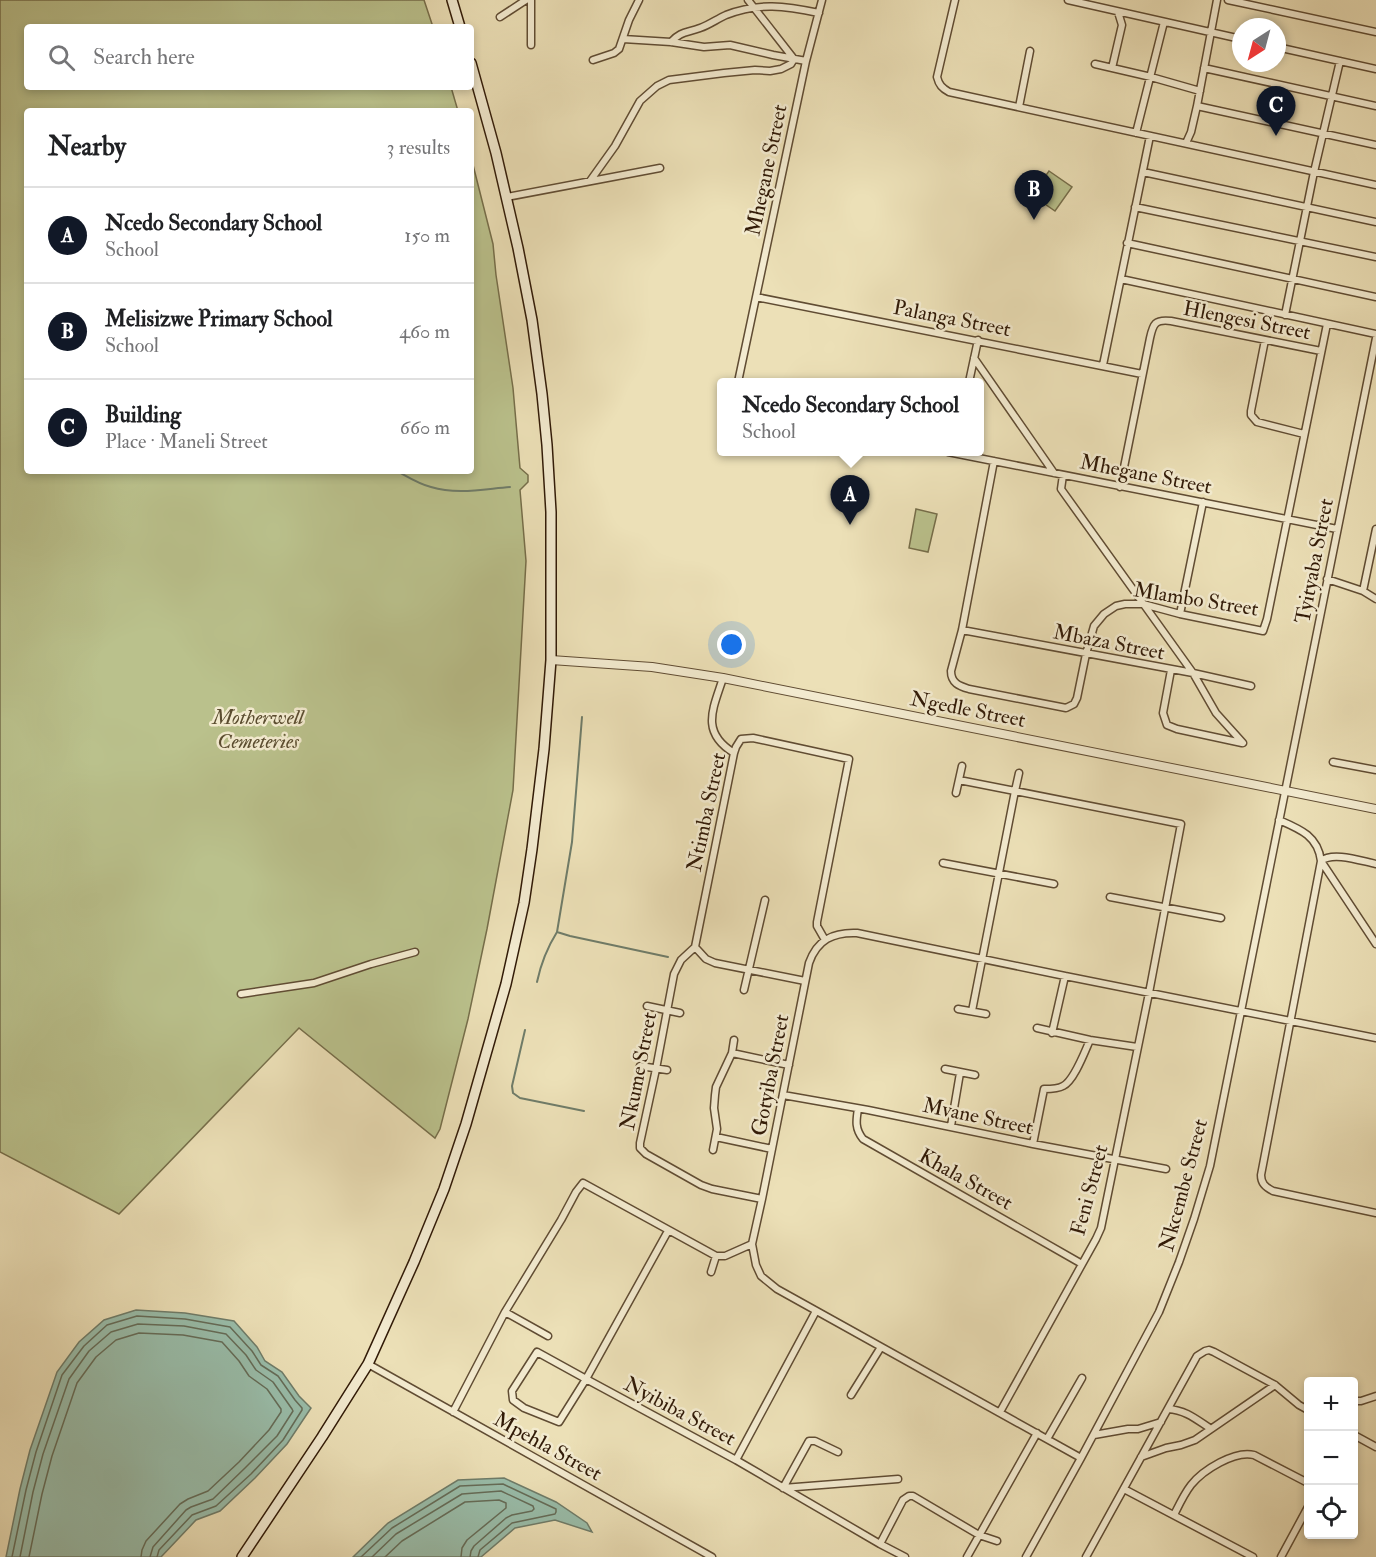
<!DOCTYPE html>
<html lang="en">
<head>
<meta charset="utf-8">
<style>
	body { margin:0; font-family:"IM FELL Double Pica",serif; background:#f6f6f6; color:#202124 }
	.controls { position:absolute; right:18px; bottom:18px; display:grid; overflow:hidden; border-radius:6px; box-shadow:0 3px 9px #0003 }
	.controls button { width:54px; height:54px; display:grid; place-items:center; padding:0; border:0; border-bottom:2px solid #e0e0e0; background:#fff; color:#202124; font:30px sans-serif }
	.compass { position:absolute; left:1232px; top:18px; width:54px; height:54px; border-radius:50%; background:#fff; box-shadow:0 3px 9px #0003; rotate:216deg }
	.you { position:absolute; left:732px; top:645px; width:21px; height:21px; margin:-15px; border:4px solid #fff; border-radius:50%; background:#1a73e8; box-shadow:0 0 0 9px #1a73e833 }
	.badge { display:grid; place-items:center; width:39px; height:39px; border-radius:50%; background:#111827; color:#fff; font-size:20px; font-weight:700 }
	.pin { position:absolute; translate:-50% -50px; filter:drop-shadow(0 2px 3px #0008) }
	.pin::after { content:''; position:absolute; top:32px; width:21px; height:18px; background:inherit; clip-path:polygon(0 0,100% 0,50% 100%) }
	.popup { position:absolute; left:717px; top:378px; width:267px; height:78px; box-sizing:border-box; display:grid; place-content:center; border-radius:6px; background:#fff; filter:drop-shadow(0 2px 4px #0005); font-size:20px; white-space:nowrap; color:#757577 }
	.popup b { font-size:22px; color:#202124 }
	.popup::after { content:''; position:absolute; left:50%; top:100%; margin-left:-12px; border:12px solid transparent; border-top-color:#fff }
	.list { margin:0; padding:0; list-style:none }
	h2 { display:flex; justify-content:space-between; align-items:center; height:78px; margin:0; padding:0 24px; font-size:26px }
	h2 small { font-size:20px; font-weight:400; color:#757577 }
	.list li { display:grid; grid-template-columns:39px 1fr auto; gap:18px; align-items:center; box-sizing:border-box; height:96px; padding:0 24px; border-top:2px solid #e0e0e0 }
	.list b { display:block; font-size:22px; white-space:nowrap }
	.list p { margin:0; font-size:20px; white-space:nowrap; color:#757577 }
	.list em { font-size:20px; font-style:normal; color:#757577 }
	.icon { flex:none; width:33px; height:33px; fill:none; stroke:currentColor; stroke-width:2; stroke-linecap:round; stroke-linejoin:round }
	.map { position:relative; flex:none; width:1376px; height:1557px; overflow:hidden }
	.search { position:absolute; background:#fff; box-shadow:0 3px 9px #0003; left:24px; top:24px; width:450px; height:66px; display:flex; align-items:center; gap:15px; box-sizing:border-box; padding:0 21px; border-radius:6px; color:#757577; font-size:22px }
	.panel { position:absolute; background:#fff; box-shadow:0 3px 9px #0003; left:24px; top:108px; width:450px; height:366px; border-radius:6px }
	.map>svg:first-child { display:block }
</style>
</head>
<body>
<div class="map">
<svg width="1376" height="1557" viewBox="0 0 1376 1557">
	<rect width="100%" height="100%" fill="#ece0b7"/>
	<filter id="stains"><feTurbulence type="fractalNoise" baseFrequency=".00333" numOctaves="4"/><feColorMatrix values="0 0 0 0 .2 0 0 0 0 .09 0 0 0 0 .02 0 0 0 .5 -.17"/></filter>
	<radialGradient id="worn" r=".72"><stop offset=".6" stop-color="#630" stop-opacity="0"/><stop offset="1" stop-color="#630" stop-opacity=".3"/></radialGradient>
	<path fill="#bac18c" stroke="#766e4a" stroke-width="1.5" d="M 0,0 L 424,0 L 433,27 L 27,27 L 27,87 L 451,87 L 458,111 L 27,111 L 27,471 L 471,471 L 471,157 L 493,244 L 496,275 L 513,388 L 520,468 L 528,475 L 528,482 L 520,490 L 526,561 L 513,790 L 487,929 L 468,1019 L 440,1129 L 435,1138 L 299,1028 L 119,1214 L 0,1152 Z
		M 1049,171 L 1072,187 L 1055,211 L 1032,195 Z
		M 916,509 L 937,514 L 928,552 L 909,548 Z"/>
	<path fill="#99bdaa" stroke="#6f7c69" stroke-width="1.5" d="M 136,1310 L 185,1313 L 234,1321 L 257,1347 L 265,1361 L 282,1372 L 299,1396 L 311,1408 L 287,1444 L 255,1478 L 220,1511 L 196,1520 L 161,1557 L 6,1557 L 20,1489 L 30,1450 L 57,1372 L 79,1342 L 104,1320 Z
		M 504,1478 L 556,1502 L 587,1523 L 592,1532 L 555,1520 L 515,1528 L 481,1557 L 353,1557 L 388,1523 L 458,1480 Z"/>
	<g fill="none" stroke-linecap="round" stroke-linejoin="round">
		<path stroke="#656c58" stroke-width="1.5" d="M 12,1557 L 26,1490 L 36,1452 L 62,1375 L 84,1346 L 107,1325 L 137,1316 L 185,1319 L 230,1327 L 252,1351 L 261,1365 L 278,1376 L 295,1400 L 302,1408 L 302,1410 L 283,1440 L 251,1474 L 216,1506 L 192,1515 L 159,1550 L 157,1557
			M 20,1557 L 33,1492 L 43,1454 L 69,1379 L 89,1351 L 111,1332 L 138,1324 L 184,1326 L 226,1334 L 246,1355 L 256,1370 L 273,1382 L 292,1409 L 293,1411 L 277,1436 L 245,1468 L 213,1499 L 191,1507 L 186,1510 L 153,1547 L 150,1557
			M 29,1557 L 42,1494 L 52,1456 L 77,1383 L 96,1357 L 116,1340 L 139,1333 L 183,1335 L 222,1342 L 239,1361 L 249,1376 L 267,1389 L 281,1409 L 281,1412 L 269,1430 L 239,1462 L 208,1491 L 188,1499 L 180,1504 L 146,1541 L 142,1550 L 141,1557
			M 361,1557 L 392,1528 L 460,1486 L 503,1484 L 556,1509 L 556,1512 L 555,1514 L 512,1523 L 480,1550 L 478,1557
			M 372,1557 L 396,1534 L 462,1494 L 501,1491 L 533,1506 L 534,1509 L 532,1511 L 512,1515 L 506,1518 L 474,1546 L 471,1551 L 470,1557
			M 385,1557 L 402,1541 L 465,1502 L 499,1500 L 506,1503 L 506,1508 L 467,1540 L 462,1548 L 461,1557"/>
		<path stroke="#6f7c69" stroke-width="2" d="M 397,471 C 408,477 419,484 431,487 C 457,495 484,489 510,487
			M 582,717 L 572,842 L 557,932 L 570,936 L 668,957
			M 537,982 C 541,963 547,948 557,932
			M 525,1030 L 512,1086 L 513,1093 L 520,1098 L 584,1111"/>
		<defs>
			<path id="minor" d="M 955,0 L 937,77 C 939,85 942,88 949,92 L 1376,185
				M 1068,0 L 1241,39
				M 1228,0 L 1376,32
				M 500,17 L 526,0
				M 623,39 L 671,42 L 704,47 L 730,45 L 773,55 L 806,61
				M 671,42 C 681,31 687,33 700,28 C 709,25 717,19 726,15 C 758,2 786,6 819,13
				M 531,45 L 531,0
				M 1277,47 L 1376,69
				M 593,60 L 614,53 L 619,49 L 629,20 L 639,0
				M 1095,64 L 1151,77 L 1200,91
				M 1112,68 L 1122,25 L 1118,12
				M 1204,68 L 1376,106
				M 1197,106 L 1376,145
				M 1019,107 L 1030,51
				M 1136,133 L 1164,22
				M 1186,143 L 1191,132 L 1197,106 L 1217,0
				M 1143,172 L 1376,222
				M 590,181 L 615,146 L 640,101 L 657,86 L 669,80 L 724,73 L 755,70 L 770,71 L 781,69 L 791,64 L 794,59 L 748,0
				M 507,197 L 660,168
				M 1135,207 L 1376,257
				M 1127,243 L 1376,297
				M 1121,279 L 1376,334
				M 756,297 L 1142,374
				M 1285,315 L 1314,172 L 1340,61
				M 1265,340 L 1251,411 L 1251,415 L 1257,422 L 1304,434
				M 974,358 L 1054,473
				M 1103,365 L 1150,136
				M 738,382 L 806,61 L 822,0
				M 969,382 L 978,340
				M 948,452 L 1337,529
				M 994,461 L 962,630 L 951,671 C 951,683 959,686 969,689 L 1066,708 L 1074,704 L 1077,698 L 1086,654 L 1094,626 L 1104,614 L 1116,606 L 1125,604 L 1143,604 L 1180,614 L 1263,631 L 1267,619 L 1327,324
				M 1063,475 L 1061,489 L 1193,673 L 1216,713 L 1243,743
				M 1120,487 L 1150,338 C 1153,324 1155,319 1171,321 L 1321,351
				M 1327,579 L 1363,591 L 1376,599
				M 1363,591 L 1376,529
				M 1180,614 L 1203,502
				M 962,630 L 1193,673 L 1251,686
				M 1171,670 L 1163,713 L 1167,725 L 1177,729 L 1242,743
				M 723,678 C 713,709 700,732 734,753
				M 1333,762 L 1376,770
				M 959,780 L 1015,791 L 1019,773
				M 956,793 L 962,766
				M 1279,820 C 1300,829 1318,836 1321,861 L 1376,944
				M 943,863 L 1054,884
				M 1376,864 C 1361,861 1333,851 1321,861 L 1261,1175 C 1261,1183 1265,1187 1273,1191 L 1376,1213
				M 1110,897 L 1221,918
				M 695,947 L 706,959 L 715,963 L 805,981
				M 744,990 L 765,900
				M 241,994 L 314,983 L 371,964 L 415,952
				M 647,1006 L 680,1013
				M 958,1009 L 986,1014
				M 972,1011 L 1015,791 L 1181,824 L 1149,993 L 1101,1228 L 1096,1239 L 1000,1412
				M 1037,1028 L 1090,1040 L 1137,1047
				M 1052,1033 L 1065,976
				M 732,1053 L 789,1065
				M 640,1066 L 667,1070
				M 945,1069 L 975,1075
				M 783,1095 L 868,1110 L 1033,1144 L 1166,1169
				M 858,1109 C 856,1121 855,1129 863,1139 L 1082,1264
				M 951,1126 L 960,1073
				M 716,1137 L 772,1149
				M 1033,1144 L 1044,1089 C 1050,1089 1058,1089 1063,1086 C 1074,1081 1085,1051 1090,1040
				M 713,1150 L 717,1129 L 714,1108 L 715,1095 L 716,1087 L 732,1053 L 734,1040
				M 762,1199 L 712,1189 L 701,1185 L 646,1154 L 640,1148 L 640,1143 L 656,1069 L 674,974 L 681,960 L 695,947 L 734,753 L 736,747 L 741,739 L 753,738 L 849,759 L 817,922 L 817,926 L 825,940
				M 668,1231 L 586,1379 L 736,1460 L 880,1544 L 905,1557
				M 711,1272 L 716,1256
				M 505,1312 L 548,1336
				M 537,1352 L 586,1379 L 559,1422 L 524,1408 L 513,1400 L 512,1391 Z
				M 368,1364 L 712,1557
				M 851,1395 L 881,1347
				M 1354,1401 L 1361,1401 L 1376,1396
				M 1168,1409 C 1186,1410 1197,1420 1211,1429
				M 453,1412 L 505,1312 L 561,1220 L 576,1192 L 583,1183 L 716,1256 L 725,1256 L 752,1244
				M 1094,1435 L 1128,1429 L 1138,1429 L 1161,1422
				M 1354,1435 L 1376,1447
				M 1047,1439 L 1082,1378
				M 1141,1457 L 1166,1448 L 1181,1445 L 1195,1440 L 1275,1385
				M 1081,1458 L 777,1289 L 761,1276 L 756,1265 L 752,1244 L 762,1199 L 809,963 C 817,940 833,932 857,933 L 1065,976 L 1376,1038
				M 736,1460 L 816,1311
				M 783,1488 L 898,1479
				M 783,1488 L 809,1441 L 815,1441 L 838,1452
				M 1124,1489 L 1253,1557
				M 1174,1515 C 1179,1505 1184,1494 1191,1485 C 1203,1470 1235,1450 1254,1455 L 1308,1483
				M 880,1544 L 903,1500 L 909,1496 L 913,1496 L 979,1535 L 997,1541
				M 967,1557 L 1037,1433
				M 1026,1557 L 1081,1458 L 1159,1312 L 1179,1262 L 1194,1219 L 1210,1166 L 1376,338
				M 1086,1557 L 1197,1356 L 1205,1351 L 1209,1350 L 1214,1352 L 1275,1385 L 1299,1405 L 1308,1410
				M 1281,1557 L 1308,1507"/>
			<path id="tertiary" d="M 551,660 L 652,667 L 723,678 L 1376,809"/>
			<path id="secondary" d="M 452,0 L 460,27
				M 242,1557 L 322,1437 L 368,1364 L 414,1262 L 444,1189 L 466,1124 L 506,984 L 524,903 L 532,849 L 544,749 L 551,660 L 551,512 L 547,445 L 542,394 L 532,320 L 518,248 L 496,153 L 471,63"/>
		</defs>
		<use href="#minor" stroke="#604c33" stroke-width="9"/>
		<use href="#tertiary" stroke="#604c33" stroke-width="10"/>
		<use href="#secondary" stroke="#311a07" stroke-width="12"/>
		<use href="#minor" stroke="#f3ebd0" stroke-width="6"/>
		<use href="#tertiary" stroke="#f3ebd0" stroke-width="8"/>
		<use href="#secondary" stroke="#f3ebd0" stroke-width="9"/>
	</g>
	<g text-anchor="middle" stroke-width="5" stroke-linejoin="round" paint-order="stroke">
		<g font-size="21" fill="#311a07" stroke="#f3ebd0">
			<text transform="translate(766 170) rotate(-78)" y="7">Mhegane Street</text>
			<text transform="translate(952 318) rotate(11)" y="7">Palanga Street</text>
			<text transform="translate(1247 320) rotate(11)" y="7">Hlengesi Street</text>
			<text transform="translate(1146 474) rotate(11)" y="7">Mhegane Street</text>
			<text transform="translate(1314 561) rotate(-79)" y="7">Tyityaba Street</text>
			<text transform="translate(1196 599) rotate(9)" y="7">Mlambo Street</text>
			<text transform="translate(1109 642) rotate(11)" y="7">Mbaza Street</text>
			<text transform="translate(968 709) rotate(11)" y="7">Ngedle Street</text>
			<text transform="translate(706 812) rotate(-78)" y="7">Ntimba Street</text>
			<text transform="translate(638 1071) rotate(-79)" y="7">Nkume Street</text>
			<text transform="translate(770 1075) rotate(-79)" y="7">Gotyiba Street</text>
			<text transform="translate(978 1116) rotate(12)" y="7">Mvane Street</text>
			<text transform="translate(966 1179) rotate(29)" y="7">Khala Street</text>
			<text transform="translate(1183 1185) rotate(-75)" y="7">Nkcembe Street</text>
			<text transform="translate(1089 1190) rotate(-75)" y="7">Feni Street</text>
			<text transform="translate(680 1411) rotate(28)" y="7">Nyibiba Street</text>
			<text transform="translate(548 1446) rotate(29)" y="7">Mpehla Street</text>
		</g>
		<g font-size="21" font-style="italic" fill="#5a4c2f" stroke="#f3ebd0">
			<text x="258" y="724">Motherwell<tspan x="258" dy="24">Cemeteries</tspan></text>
		</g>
	</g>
	<rect width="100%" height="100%" filter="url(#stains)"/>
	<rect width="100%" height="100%" fill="url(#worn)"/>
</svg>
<div class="controls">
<button>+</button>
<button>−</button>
<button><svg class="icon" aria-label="locate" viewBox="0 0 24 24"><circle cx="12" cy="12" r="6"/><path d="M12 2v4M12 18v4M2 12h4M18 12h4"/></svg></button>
</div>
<svg class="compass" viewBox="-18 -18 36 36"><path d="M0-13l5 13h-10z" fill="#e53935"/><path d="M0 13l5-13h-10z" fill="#757577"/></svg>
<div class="you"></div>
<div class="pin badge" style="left:850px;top:525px">A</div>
<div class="popup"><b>Ncedo Secondary School</b>School</div>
<div class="pin badge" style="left:1034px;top:220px">B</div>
<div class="pin badge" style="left:1276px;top:136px">C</div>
<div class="search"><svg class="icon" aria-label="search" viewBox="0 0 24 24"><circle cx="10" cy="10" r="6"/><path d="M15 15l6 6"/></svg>Search here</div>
<section class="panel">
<h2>Nearby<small>3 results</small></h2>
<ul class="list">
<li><span class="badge">A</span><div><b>Ncedo Secondary School</b><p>School</p></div><em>150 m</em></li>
<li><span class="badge">B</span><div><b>Melisizwe Primary School</b><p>School</p></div><em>460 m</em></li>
<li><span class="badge">C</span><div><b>Building</b><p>Place · Maneli Street</p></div><em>660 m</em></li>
</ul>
</section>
</div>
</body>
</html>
